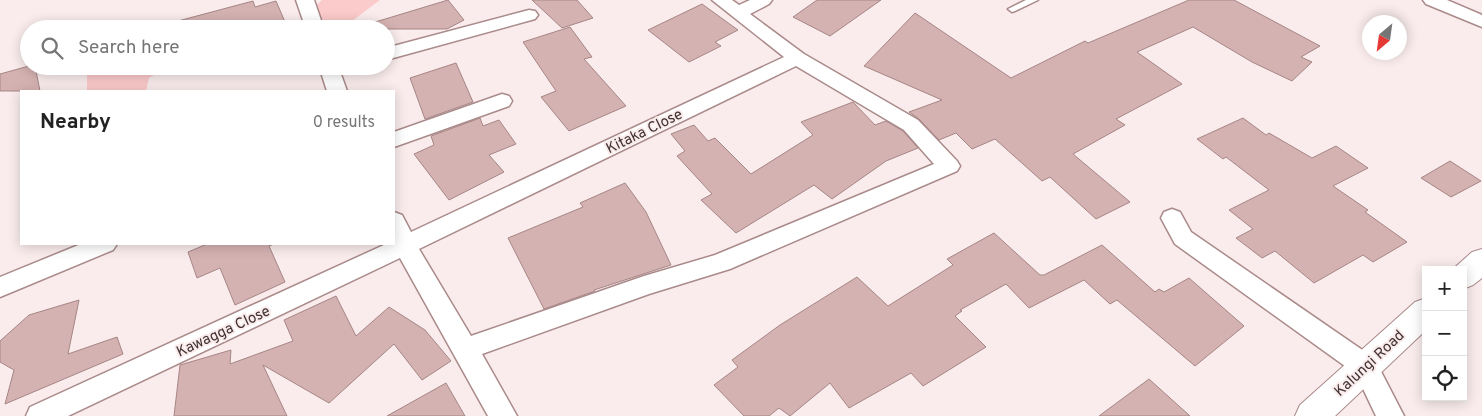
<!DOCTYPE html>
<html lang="en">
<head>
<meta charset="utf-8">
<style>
	body { margin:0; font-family:Overpass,sans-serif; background:#f2f2f2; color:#222 }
	.controls { position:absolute; right:15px; bottom:15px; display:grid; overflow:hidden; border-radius:0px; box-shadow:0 2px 12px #0003 }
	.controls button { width:45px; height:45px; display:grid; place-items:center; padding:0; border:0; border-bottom:1px solid #e0e0e0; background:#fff; color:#222; font:25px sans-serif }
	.compass { position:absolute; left:1362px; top:15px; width:45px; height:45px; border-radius:50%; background:#fff; box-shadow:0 2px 12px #0003; rotate:209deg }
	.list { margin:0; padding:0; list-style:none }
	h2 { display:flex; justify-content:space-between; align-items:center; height:65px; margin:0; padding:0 20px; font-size:21px }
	h2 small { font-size:16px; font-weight:400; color:#767676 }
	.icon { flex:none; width:28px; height:28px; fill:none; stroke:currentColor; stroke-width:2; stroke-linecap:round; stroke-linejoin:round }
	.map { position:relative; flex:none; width:1482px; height:416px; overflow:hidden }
	.search { position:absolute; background:#fff; box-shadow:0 2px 12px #0003; left:20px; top:20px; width:375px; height:55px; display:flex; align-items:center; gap:12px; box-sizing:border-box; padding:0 18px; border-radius:28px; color:#767676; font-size:19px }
	.panel { position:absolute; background:#fff; box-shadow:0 2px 12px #0003; left:20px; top:90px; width:375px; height:155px; border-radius:0px }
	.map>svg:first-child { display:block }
</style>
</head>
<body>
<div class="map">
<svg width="1482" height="416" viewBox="0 0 1482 416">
	<rect width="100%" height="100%" fill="#faecec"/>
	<path fill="#fbcaca" d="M 322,0 L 380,0 L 348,24 L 337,21 L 312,21 L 309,12 Z
		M 87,66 L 162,66 L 164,69 L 149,78 L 146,91 L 87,91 Z"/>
	<path fill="#d5b2b2" stroke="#a68585" d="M 448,0 L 464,20 L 447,29 L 373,29 L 372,23 Z
		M 532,0 L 577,0 L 593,18 L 562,28 Z
		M 817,0 L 881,0 L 830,36 L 793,17 Z
		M 1189,0 L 1234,0 L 1320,46 L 1301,57 L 1312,62 L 1292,81 L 1252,62 L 1193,27 L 1137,52 L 1182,84 L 1116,119 L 1125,125 L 1073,154 L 1130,202 L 1096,219 L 1050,177 L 1042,181 L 995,139 L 972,149 L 956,133 L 939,140 L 919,119 L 909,112 L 942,100 L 864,66 L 915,13 L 1011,78 L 1085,41 L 1088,43 Z
		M 253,1 L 255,7 L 276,1 L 288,29 L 179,29 L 178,21 Z
		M 702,4 L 738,30 L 715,42 L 721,46 L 689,62 L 648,30 Z
		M 570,27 L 592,57 L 584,59 L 626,106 L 569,131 L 541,97 L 556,91 L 523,42 Z
		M 456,63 L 473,102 L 425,119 L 410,78 Z
		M 29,66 L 35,66 L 40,91 L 0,91 L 0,74 Z
		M 853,102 L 875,125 L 886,121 L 903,131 L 918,148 L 886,161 L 832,199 L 814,185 L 736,233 L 701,200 L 712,194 L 677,156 L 685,151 L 671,134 L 694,125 L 708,141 L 715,138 L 751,174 L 813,135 L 801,122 Z
		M 480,118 L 483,126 L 499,120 L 516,144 L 489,155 L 504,172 L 449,200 L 414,154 L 434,145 L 431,136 Z
		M 1243,118 L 1266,135 L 1269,133 L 1312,158 L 1336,146 L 1368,168 L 1333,186 L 1368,210 L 1365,212 L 1407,242 L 1373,262 L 1363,255 L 1314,283 L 1275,251 L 1262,258 L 1236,238 L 1253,229 L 1229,210 L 1269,190 L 1226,157 L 1223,159 L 1197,139 Z
		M 1450,161 L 1481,181 L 1451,197 L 1421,178 Z
		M 625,183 L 646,212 L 671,265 L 594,290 L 595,291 L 544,309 L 508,238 L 583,207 L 580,203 Z
		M 994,233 L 1040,275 L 1044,275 L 1102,245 L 1155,292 L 1159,289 L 1164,292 L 1189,278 L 1244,326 L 1195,366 L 1117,300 L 1110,304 L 1084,280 L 1029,308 L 1006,284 L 960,310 L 962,311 L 955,316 L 986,347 L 923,386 L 911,373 L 849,408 L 830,383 L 790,416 L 779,408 L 769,416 L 744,416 L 714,385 L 738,367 L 732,360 L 780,325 L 857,277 L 888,306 L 953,265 L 947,259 Z
		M 207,244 L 274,244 L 269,246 L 285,282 L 235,305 L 220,268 L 197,278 L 188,252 Z
		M 336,296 L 356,336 L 389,307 L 425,330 L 451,361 L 422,380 L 394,344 L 329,403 L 263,365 L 287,416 L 174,416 L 180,365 L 231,350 L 230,364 L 293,341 L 284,320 Z
		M 79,300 L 68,354 L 117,337 L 123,354 L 5,404 L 14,370 L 0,362 L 0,341 L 29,315 Z
		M 1149,379 L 1190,416 L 1099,416 Z
		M 446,383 L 465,416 L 387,416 Z"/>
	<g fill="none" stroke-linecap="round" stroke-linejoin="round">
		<defs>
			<path id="service" d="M 1026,0 L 1038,0 L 1015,11 L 1012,12 L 1008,9 Z"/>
			<path id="minor" d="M 296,0 L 314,0 L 324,29 L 306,29 Z
				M 712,0 L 732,0 L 739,5 L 750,0 L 772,0 L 769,4 L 750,14 L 804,54 L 918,120 L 957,161 L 960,166 L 957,171 L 730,269 L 649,294 L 482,354 L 517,416 L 488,416 L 400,258 L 68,416 L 26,416 L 30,407 L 386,244 L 394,244 L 394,212 L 402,215 L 411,232 L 784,57 ZM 796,66 L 904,130 L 934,164 L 715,255 L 644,276 L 471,336 L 419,249 Z
				M 1423,0 L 1447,0 L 1482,15 L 1482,27 L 1426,4 Z
				M 529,10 L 535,11 L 538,15 L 535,19 L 386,60 L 386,48 Z
				M 319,66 L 338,66 L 347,91 L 327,91 Z
				M 502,94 L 509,96 L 512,101 L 509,106 L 394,147 L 394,132 Z
				M 1172,209 L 1180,212 L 1191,232 L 1374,358 L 1404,416 L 1376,416 L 1356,374 L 1175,244 L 1161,218 L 1164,212 Z
				M 81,244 L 117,244 L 113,250 L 0,297 L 0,277 Z"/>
			<path id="tertiary" d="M 1482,249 L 1482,278 L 1473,285 L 1463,289 L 1463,270 L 1452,270 L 1472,252 Z
				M 1426,298 L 1426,330 L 1335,416 L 1295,416 L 1300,405 L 1415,302 Z"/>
		</defs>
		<use href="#service" stroke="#aa8a8a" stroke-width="3"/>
		<use href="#minor" stroke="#aa8a8a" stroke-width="3"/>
		<use href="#tertiary" stroke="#aa8a8a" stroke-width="2"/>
		<use href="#service" fill="#fff" fill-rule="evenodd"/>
		<use href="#minor" fill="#fff" fill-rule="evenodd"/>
		<use href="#tertiary" fill="#fff" fill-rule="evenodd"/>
	</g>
	<g text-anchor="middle" stroke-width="4" stroke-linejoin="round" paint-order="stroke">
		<g font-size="15" fill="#403232" stroke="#faecec">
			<text transform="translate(644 131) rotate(-26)" y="5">Kitaka Close</text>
			<text transform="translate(223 331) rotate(-25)" y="5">Kawagga Close</text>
			<text transform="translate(1369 363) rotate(-43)" y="5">Kalungi Road</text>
		</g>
	</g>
</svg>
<div class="controls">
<button>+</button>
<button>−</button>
<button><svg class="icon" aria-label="locate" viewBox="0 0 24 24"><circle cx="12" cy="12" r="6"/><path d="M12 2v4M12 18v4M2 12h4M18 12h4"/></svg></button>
</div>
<svg class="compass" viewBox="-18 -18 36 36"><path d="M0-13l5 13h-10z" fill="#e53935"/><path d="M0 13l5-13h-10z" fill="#767676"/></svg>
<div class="search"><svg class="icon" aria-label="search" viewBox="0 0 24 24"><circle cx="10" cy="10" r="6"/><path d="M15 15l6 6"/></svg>Search here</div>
<section class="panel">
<h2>Nearby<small>0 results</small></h2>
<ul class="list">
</ul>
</section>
</div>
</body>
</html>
